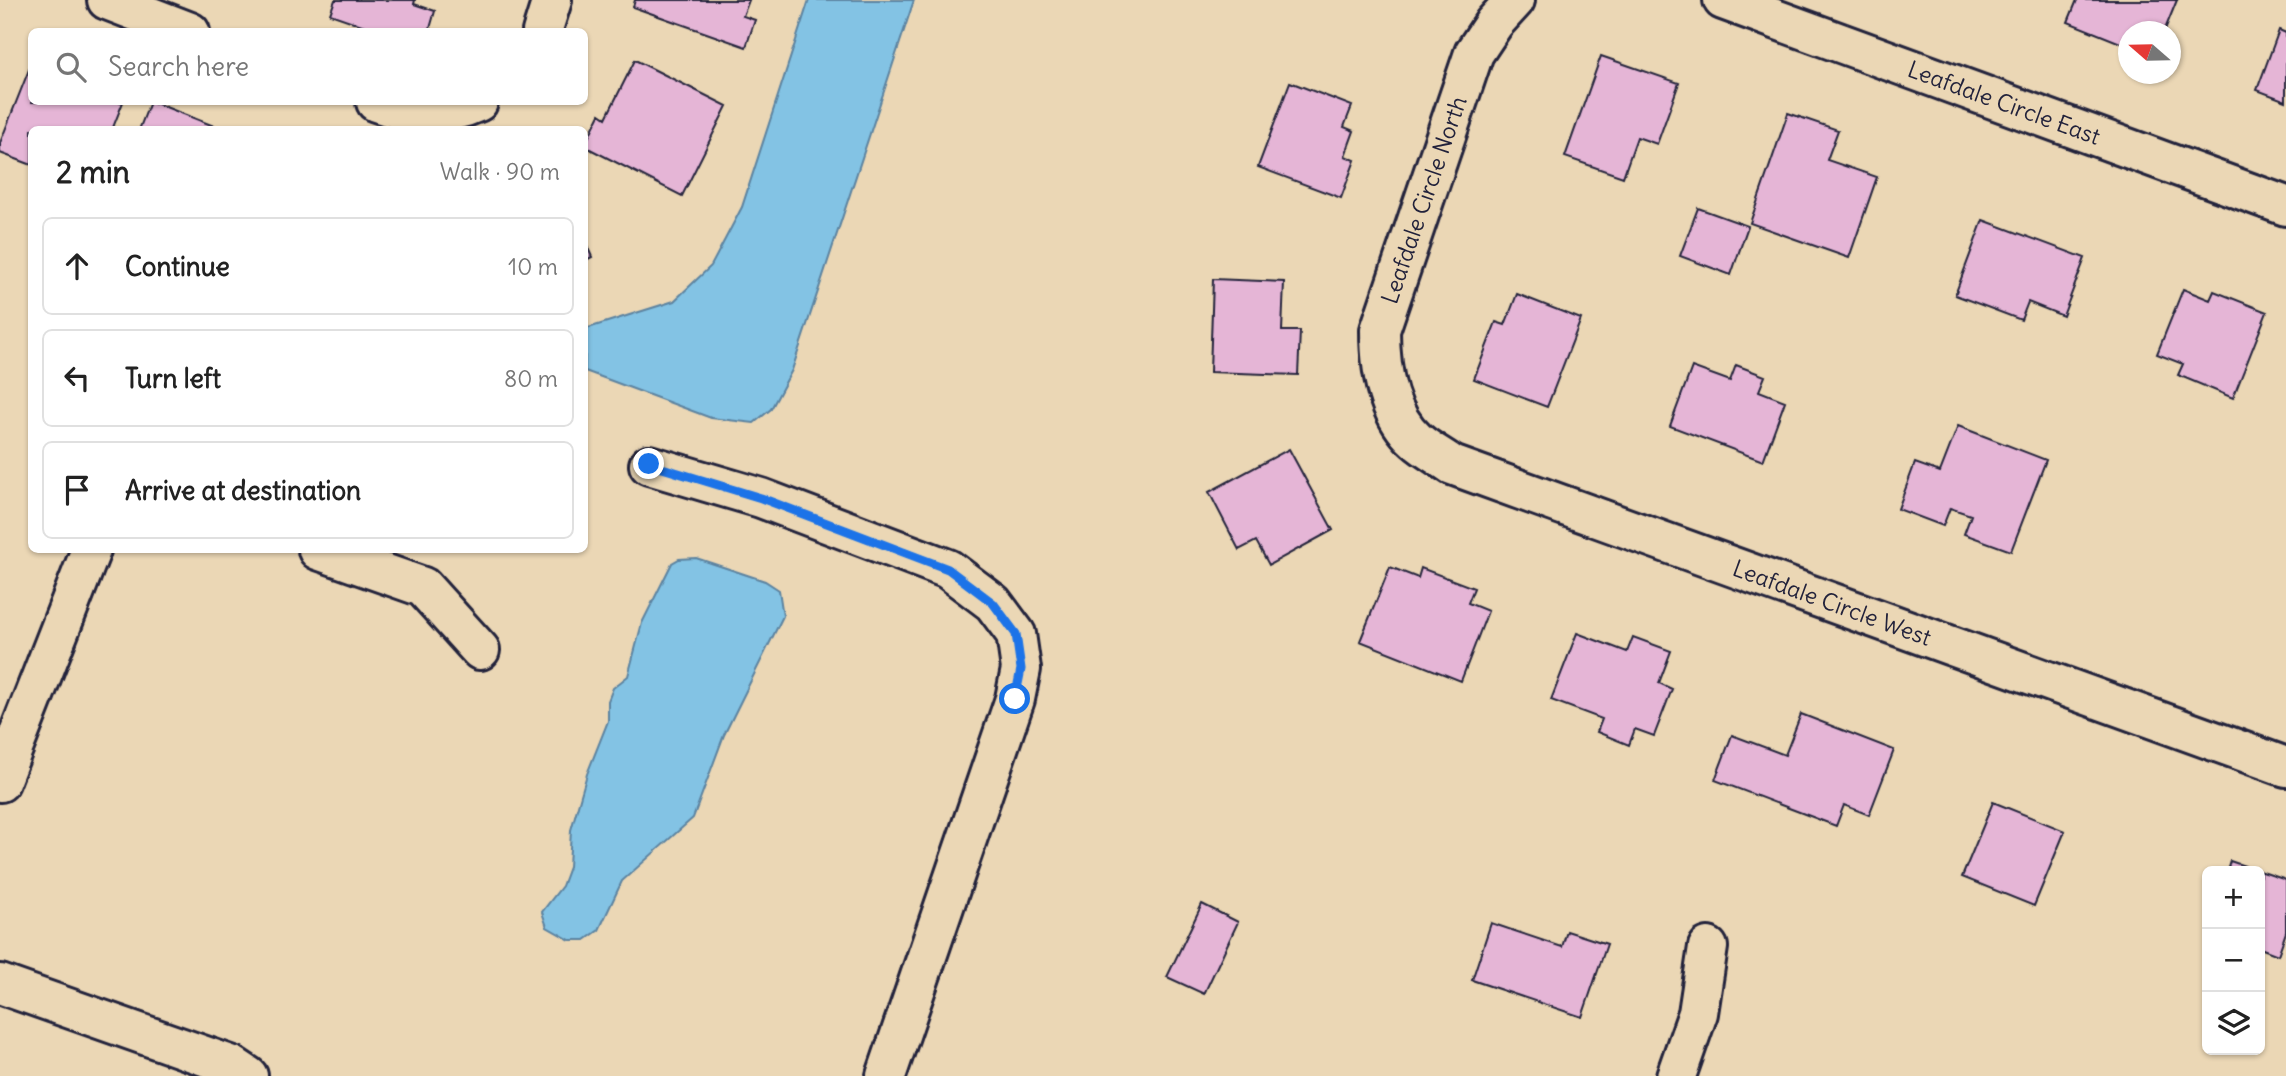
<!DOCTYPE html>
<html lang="en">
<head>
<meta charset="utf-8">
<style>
	body { margin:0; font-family:Delius,sans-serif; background:#f6f6f6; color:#222 }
	.controls { position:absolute; right:21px; bottom:21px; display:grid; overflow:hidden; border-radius:10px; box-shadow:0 2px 5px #0004 }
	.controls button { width:63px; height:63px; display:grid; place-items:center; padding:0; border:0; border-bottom:2px solid #e0e0e0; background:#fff; color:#222; font:35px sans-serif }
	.compass { position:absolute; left:2118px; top:21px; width:63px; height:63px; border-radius:50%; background:#fff; box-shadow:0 2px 5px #0004; rotate:290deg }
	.stop { position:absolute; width:21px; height:21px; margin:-16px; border:5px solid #1a73e8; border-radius:50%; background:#fff }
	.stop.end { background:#1a73e8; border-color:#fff; box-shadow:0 2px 7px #0008 }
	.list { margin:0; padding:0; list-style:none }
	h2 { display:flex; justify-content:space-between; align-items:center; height:91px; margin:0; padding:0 28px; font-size:30px }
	h2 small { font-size:23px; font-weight:400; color:#767676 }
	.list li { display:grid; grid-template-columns:46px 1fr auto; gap:21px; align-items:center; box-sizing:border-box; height:98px; margin:0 14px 14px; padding:0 14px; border:2px solid #e0e0e0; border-radius:10px }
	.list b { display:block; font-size:26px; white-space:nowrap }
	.list em { font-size:23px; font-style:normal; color:#767676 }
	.icon { flex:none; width:38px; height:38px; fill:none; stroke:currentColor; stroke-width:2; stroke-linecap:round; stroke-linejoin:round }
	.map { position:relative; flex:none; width:2286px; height:1076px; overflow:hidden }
	.search { position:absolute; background:#fff; box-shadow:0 2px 5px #0004; left:28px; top:28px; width:560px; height:77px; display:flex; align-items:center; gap:18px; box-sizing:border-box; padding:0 24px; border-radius:10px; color:#767676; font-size:26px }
	.panel { position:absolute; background:#fff; box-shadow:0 2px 5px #0004; left:28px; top:126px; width:560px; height:427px; border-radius:10px }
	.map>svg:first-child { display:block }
</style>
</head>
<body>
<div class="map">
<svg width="2286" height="1076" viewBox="0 0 2286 1076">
	<rect width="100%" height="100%" fill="#ebd7b5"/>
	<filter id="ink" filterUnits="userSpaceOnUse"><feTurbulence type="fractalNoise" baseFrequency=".0143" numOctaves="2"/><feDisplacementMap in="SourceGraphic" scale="14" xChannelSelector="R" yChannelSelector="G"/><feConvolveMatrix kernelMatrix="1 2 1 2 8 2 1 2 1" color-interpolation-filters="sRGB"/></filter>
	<g filter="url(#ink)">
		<path fill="#83c3e4" stroke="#5c83a0" stroke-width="2" d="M 809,0 L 914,0 L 792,370 L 771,409 L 754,423 L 711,418 L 585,371 L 585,329 L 674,301 L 711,266 L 742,207 Z
			M 696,558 L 765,581 L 779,590 L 783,616 L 724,735 L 693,818 L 622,881 L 599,930 L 585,940 L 570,940 L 547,927 L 542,912 L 562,886 L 569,867 L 571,830 L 587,774 L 608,721 L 608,701 L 613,688 L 628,676 L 642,623 L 672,563 L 679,559 Z"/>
		<path fill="#e5b5d6" stroke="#22223b" stroke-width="2" d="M 335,0 L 415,0 L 414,4 L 435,11 L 429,32 L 382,32 L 330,14 Z
			M 635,0 L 749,0 L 743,16 L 755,20 L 746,47 L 633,7 Z
			M 2077,0 L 2177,0 L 2164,32 L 2128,32 L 2128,46 L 2068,22 Z
			M 2279,30 L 2286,33 L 2286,101 L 2257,90 Z
			M 1601,56 L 1679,83 L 1657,144 L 1637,137 L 1623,177 L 1565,157 Z
			M 635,60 L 727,106 L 682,196 L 584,146 L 600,114 L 606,118 Z
			M 32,62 L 32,102 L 123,102 L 112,130 L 32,130 L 32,165 L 0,153 L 0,143 Z
			M 1290,82 L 1352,106 L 1344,127 L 1354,131 L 1345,156 L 1355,160 L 1341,198 L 1258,167 Z
			M 150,102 L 153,102 L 224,130 L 139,130 Z
			M 1788,113 L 1838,130 L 1827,160 L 1877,177 L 1849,258 L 1750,223 Z
			M 1698,208 L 1748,226 L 1731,275 L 1680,256 Z
			M 1983,220 L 2085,258 L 2063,316 L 2028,302 L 2021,320 L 1955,295 Z
			M 584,239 L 592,257 L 584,261 Z
			M 1213,279 L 1284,282 L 1282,331 L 1300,331 L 1298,375 L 1210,372 Z
			M 2183,289 L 2210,300 L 2214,291 L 2267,312 L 2233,398 L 2178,375 L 2183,364 L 2157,354 Z
			M 1517,294 L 1581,319 L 1547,407 L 1474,379 L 1496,322 L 1505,325 Z
			M 1736,365 L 1765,376 L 1759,391 L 1785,401 L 1763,461 L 1670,426 L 1692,367 L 1730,381 Z
			M 1958,426 L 2046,460 L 2011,551 L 1964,534 L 1971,515 L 1950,508 L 1943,526 L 1898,509 L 1915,463 L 1940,472 Z
			M 1289,449 L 1333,530 L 1269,565 L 1256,541 L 1239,550 L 1209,492 Z
			M 1390,567 L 1418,578 L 1421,568 L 1474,588 L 1468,603 L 1488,611 L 1461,681 L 1360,641 Z
			M 1577,633 L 1627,652 L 1633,637 L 1671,651 L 1659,683 L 1672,689 L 1654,736 L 1635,729 L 1629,745 L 1597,732 L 1602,719 L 1551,700 Z
			M 1801,714 L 1894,750 L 1869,815 L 1844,805 L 1836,826 L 1715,780 L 1732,735 L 1785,755 Z
			M 1993,802 L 2065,831 L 2034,906 L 1962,877 Z
			M 2230,861 L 2286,880 L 2286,932 L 2278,955 L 2260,948 L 2260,871 L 2227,871 Z
			M 1202,904 L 1238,922 L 1204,994 L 1167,977 Z
			M 1491,923 L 1562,947 L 1567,931 L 1607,944 L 1582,1017 L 1472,980 Z"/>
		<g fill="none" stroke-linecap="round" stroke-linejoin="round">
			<defs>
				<path id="minor" d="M 107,0 L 190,32
					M 1515,0 L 1494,23 L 1474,53 L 1380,330 C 1380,368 1386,413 1416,440 C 1427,450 1441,457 1452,465 L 2286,767
					M 1723,0 L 2286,206
					M 542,32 L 552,0
					M 376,102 C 410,115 443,118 478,102
					M 649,465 L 761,498 L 948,569 L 993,603 L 1016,634 L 1021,669 L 1015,699 L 886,1076
					M 318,550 L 423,587 L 480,650
					M 0,782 L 91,550
					M 0,984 L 233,1066 L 248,1076
					M 1676,1076 L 1698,1013 L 1708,947"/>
			</defs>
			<use href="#minor" stroke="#22223b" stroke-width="44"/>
			<use href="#minor" stroke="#ebd7b5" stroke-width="38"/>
		</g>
	</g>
	<g fill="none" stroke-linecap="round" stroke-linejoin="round" filter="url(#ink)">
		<path stroke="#1a73e8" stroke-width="9" d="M 649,464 L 761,498 L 948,569 L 993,603 L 1016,634 L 1021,669 L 1015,699"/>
	</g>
	<g text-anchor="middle" stroke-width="5" stroke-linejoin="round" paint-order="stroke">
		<g font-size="23" fill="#22223b" stroke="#ebd7b5">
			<text transform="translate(2004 103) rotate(20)" y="8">Leafdale Circle East</text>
			<text transform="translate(1424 200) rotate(-71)" y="8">Leafdale Circle North</text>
			<text transform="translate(1832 603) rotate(20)" y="8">Leafdale Circle West</text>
		</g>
	</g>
</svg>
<div class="controls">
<button>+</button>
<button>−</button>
<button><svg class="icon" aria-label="layers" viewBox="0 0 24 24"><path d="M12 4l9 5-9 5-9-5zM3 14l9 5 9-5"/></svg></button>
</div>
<svg class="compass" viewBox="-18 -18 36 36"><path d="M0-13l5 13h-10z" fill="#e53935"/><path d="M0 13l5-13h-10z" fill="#767676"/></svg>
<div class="stop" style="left:1015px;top:699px"></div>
<div class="stop end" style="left:649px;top:464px"></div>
<div class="search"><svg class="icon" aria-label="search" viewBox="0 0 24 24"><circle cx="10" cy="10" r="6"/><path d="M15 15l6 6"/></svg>Search here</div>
<section class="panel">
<h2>2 min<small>Walk · 90 m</small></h2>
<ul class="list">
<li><svg class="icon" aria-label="ahead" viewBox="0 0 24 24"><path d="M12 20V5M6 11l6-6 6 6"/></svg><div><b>Continue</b></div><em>10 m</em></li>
<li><svg class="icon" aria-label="left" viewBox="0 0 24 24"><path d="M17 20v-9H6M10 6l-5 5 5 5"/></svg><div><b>Turn left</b></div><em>80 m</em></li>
<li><svg class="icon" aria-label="arrive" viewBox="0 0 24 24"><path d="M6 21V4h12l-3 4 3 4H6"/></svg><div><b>Arrive at destination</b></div></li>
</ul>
</section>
</div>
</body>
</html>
